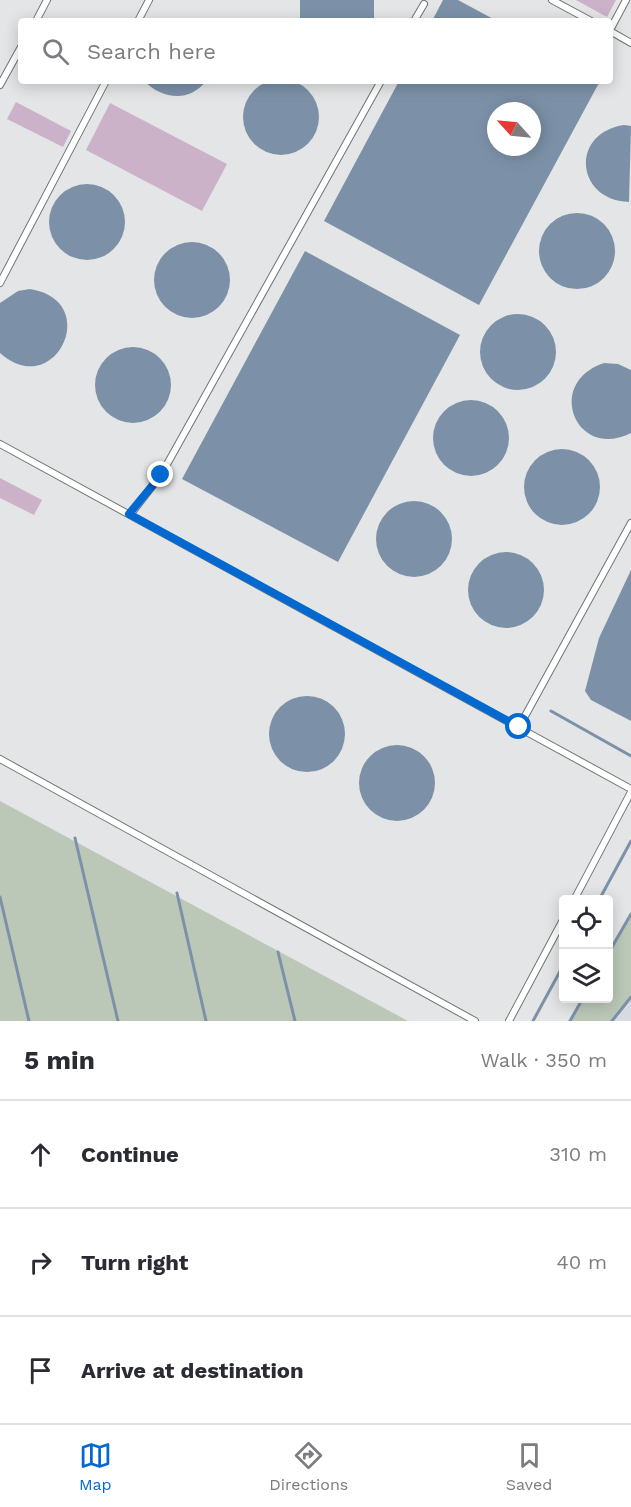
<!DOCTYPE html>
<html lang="en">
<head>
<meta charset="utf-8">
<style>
	body { margin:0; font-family:"Work Sans",sans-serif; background:#f7f7f7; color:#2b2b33 }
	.controls { position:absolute; right:18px; bottom:18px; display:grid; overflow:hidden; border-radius:6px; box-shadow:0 3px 15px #0003 }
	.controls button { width:54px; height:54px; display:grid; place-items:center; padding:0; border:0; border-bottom:2px solid #e1e1e2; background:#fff; color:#2b2b33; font:30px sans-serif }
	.compass { position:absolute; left:487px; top:102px; width:54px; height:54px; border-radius:50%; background:#fff; box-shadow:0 3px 15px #0003; rotate:297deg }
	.stop { position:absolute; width:18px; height:18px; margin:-14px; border:4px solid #0369d1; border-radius:50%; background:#fff }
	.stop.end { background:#0369d1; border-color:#fff; box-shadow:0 2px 6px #0008 }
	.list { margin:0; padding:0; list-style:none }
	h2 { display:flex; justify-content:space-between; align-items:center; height:78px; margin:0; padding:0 24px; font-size:26px }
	h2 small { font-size:20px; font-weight:400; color:#7c7c81 }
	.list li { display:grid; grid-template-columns:39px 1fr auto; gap:18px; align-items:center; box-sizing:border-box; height:108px; padding:0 24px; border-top:2px solid #e1e1e2 }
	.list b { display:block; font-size:22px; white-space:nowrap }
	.list em { font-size:20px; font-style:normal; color:#7c7c81 }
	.icon { flex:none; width:33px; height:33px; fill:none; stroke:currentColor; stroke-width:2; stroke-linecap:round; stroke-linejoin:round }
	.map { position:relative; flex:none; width:631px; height:1021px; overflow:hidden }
	.search { position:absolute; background:#fff; box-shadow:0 3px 15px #0003; left:18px; right:18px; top:18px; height:66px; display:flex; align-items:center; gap:15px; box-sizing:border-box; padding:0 21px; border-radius:6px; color:#7c7c81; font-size:22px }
	.sheet { height:402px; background:#fff }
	nav { display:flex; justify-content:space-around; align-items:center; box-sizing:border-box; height:84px; border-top:2px solid #e1e1e2; background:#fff; font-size:16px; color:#7c7c81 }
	nav a { display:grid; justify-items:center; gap:3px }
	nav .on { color:#0369d1 }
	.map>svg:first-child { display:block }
</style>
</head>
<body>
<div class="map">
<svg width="631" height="1021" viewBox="0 0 631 1021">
	<rect width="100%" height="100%" fill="#e4e5e6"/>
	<path fill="#d7dae3" d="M 631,997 L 631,1021 L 612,1021 Z"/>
	<path fill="#bbc8b8" d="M 0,801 L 408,1021 L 0,1021 Z
		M 631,914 L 631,997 L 612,1021 L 570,1021 L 583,999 L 608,998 L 609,954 Z"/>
	<path fill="#7c91a8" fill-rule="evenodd" d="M 300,0 L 374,0 L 374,21 L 300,21 Z
		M 443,0 L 458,0 L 497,21 L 432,21 Z
		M243 117a38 38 0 1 1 76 0a38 38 0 1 1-76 0Z
		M 144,81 L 206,81 C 189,103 162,99 144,81 Z
		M 399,81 L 600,81 L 479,305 L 324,221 ZM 496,111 L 532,111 L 532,147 L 496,147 Z
		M 624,125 L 631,126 L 629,202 C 575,200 570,133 624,125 Z
		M49 222a38 38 0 1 1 76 0a38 38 0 1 1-76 0Z
		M539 251a38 38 0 1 1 76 0a38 38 0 1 1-76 0Z
		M154 280a38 38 0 1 1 76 0a38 38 0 1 1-76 0Z
		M 305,251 L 460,335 L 338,562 L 182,479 Z
		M 30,289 C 104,301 54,402 0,353 L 0,303 L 18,291 Z
		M480 352a38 38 0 1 1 76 0a38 38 0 1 1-76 0Z
		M95 385a38 38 0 1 1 76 0a38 38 0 1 1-76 0Z
		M 604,363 L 618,364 L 631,370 L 631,433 C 576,461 544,383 604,363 Z
		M433 438a38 38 0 1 1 76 0a38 38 0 1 1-76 0Z
		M524 487a38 38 0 1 1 76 0a38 38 0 1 1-76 0Z
		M376 539a38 38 0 1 1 76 0a38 38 0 1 1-76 0Z
		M468 590a38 38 0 1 1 76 0a38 38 0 1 1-76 0Z
		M 631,570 L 631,721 L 591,700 L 585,691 L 599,638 Z
		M269 734a38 38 0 1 1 76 0a38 38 0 1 1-76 0Z
		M359 783a38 38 0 1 1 76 0a38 38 0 1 1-76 0Z"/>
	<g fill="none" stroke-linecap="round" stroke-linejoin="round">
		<path stroke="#7c91a8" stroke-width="3" d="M 551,711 L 631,756
			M 75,838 L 118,1021
			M 177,893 L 206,1021
			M 0,897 L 29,1021
			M 599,900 L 631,841
			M 278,952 L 295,1021
			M 608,954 L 631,914
			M 533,1021 L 564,964
			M 570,1021 L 583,998
			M 612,1021 L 631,997"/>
	</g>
	<path fill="#ccb2c8" d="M 576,0 L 616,0 L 607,17 Z
		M 16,102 L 71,131 L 63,147 L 7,119 Z
		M 110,103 L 227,164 L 202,211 L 86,150 Z
		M 0,478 L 42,500 L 34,515 L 0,498 Z"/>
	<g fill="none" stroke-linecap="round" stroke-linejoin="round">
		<defs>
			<path id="lane" d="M 552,0 L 591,21
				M 36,21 L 47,0
				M 138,21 L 149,0
				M 414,21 L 424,4
				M 610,30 L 626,0
				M 610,31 L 631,43
				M 0,85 L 21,47
				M 0,283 L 106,81
				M 0,444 L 631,789
				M 130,515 L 161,475 L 381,81
				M 519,727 L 631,523
				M 0,759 L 475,1021
				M 574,900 L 631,792
				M 509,1021 L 564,918"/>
		</defs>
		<use href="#lane" stroke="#717273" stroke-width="8"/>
		<use href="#lane" stroke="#fff" stroke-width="6"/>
	</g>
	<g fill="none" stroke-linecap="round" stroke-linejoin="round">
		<path stroke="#0369d1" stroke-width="8" d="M 161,475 L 129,514 L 519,727"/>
	</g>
</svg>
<div class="controls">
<button><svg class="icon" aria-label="locate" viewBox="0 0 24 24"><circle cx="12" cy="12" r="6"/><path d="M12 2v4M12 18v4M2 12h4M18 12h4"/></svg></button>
<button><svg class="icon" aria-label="layers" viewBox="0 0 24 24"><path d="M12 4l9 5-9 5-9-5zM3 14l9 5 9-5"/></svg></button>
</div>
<svg class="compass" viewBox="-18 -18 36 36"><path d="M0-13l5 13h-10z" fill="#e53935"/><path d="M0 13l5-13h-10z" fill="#7c7c81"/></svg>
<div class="stop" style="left:519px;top:727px"></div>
<div class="stop end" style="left:161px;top:475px"></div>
<div class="search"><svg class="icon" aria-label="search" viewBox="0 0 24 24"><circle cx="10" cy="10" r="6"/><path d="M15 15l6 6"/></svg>Search here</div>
</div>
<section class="sheet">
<h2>5 min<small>Walk · 350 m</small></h2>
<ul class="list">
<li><svg class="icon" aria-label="ahead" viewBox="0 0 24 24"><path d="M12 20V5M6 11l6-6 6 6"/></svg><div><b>Continue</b></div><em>310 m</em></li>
<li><svg class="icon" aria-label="right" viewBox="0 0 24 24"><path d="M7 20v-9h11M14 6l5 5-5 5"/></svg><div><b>Turn right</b></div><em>40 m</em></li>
<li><svg class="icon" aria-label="arrive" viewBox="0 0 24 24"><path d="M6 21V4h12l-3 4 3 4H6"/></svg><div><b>Arrive at destination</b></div></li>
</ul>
</section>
<nav>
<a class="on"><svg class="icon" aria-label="map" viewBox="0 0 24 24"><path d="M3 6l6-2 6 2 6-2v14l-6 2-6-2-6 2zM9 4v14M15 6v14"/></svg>Map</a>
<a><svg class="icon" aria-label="directions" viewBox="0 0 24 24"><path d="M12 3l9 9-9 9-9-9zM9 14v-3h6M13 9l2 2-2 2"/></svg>Directions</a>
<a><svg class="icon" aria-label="saved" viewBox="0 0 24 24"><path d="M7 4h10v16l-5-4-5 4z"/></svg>Saved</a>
</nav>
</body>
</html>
